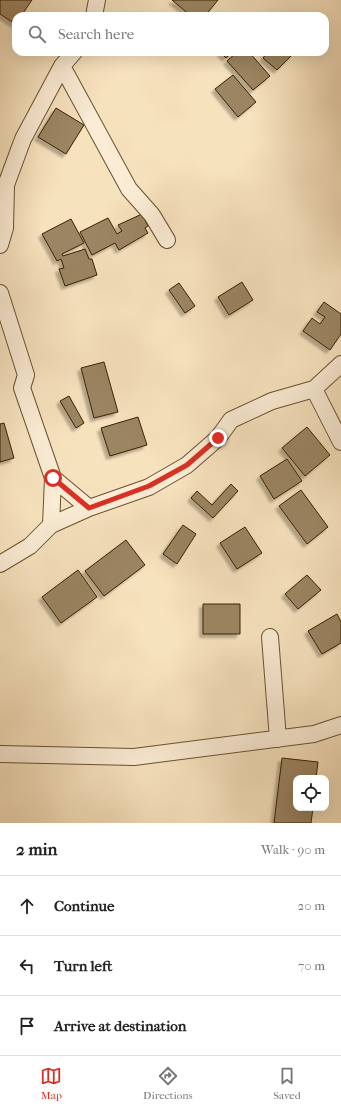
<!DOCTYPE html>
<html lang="en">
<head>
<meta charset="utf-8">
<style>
	body { margin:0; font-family:"IM FELL French Canon",serif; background:#f2f2f2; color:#222 }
	.controls { position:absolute; right:12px; bottom:12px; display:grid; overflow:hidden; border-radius:8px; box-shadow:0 4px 16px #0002 }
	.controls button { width:36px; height:36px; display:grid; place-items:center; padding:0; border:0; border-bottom:1px solid #e0e0e0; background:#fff; color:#222; font:20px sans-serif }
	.stop { position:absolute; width:12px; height:12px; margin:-9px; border:3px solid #d93025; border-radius:50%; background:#fff }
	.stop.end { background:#d93025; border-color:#fff; box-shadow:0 1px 4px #0008 }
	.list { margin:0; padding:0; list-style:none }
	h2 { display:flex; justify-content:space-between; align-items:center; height:52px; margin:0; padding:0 16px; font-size:17px }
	h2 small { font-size:13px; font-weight:400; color:#767676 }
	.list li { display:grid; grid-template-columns:26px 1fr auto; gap:12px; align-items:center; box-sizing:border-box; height:60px; padding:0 16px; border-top:1px solid #e0e0e0 }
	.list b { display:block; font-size:15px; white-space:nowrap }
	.list em { font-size:13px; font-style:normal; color:#767676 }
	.icon { flex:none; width:22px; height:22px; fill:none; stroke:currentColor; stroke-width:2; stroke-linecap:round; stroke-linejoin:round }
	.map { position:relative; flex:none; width:341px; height:823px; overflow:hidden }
	.search { position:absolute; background:#fff; box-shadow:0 4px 16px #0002; left:12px; right:12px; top:12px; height:44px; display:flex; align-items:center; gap:10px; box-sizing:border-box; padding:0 14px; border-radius:12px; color:#767676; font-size:15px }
	.sheet { height:232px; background:#fff }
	nav { display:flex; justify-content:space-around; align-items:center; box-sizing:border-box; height:56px; border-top:1px solid #e0e0e0; background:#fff; font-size:11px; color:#767676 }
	nav a { display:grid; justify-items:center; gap:2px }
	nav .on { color:#d93025 }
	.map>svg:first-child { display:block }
</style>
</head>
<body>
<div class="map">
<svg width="341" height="823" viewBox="0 0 341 823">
	<defs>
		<filter id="shadow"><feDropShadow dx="-3.5" dy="3.5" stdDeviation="1" flood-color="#0004"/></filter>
	</defs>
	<rect width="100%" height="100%" fill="#f7e2be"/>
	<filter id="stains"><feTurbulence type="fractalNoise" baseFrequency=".005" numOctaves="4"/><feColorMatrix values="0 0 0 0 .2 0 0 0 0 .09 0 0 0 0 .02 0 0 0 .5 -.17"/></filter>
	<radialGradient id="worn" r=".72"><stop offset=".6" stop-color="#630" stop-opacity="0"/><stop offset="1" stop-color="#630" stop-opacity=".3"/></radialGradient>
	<path fill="#9c8563" stroke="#3a2100" filter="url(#shadow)" d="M 0,0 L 32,0 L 21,16 L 16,16 L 15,24 L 0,14 Z
		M 172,0 L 218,0 L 205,16 L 191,16 Z
		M 220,52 L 233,52 L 226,58 Z
		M 237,52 L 249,52 L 270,76 L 253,90 L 227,61 Z
		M 268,52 L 295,52 L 277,70 L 263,58 Z
		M 233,75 L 256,102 L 238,117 L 215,89 Z
		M 56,108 L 84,125 L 66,154 L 38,137 Z
		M 142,214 L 148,226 L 145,228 L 148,233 L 119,250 L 115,243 L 92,255 L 80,232 L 108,218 L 117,234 L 122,231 L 118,225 Z
		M 71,219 L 84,243 L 62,254 L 63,256 L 85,249 L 89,259 L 92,259 L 97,275 L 65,286 L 59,269 L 64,268 L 61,259 L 57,261 L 42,234 Z
		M 242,282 L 253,300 L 229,315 L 218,297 Z
		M 179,283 L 195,306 L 185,313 L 169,290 Z
		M 324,302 L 341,314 L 341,334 L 330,350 L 303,331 L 312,318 L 320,324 L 325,317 L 317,312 Z
		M 104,362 L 118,412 L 94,418 L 81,368 Z
		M 69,396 L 84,423 L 76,428 L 60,401 Z
		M 138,417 L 147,445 L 110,456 L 101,428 Z
		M 4,423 L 14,458 L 0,462 L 0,424 Z
		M 307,427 L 330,455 L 305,476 L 282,448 Z
		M 287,459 L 302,481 L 274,499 L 260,476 Z
		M 231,484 L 238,491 L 213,518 L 191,498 L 197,491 L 212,505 Z
		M 301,490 L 328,527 L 307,544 L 279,506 Z
		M 183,525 L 196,534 L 177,564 L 163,554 Z
		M 245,527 L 262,553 L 237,569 L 220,543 Z
		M 126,540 L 145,565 L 104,596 L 85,571 Z
		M 78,570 L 97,597 L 61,623 L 42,597 Z
		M 307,575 L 321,590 L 298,609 L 285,594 Z
		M 203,604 L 240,604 L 240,634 L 203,634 Z
		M 337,614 L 341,622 L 341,643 L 322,654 L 308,631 Z
		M 282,758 L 318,762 L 316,778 L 296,778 L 296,808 L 313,808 L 311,823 L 274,823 Z"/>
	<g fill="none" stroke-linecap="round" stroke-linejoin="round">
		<defs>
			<path id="minor" d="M 94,16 L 97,0
				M 62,66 L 129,189 L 152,215 L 167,240
				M 0,245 L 5,228 L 6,185 L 23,139 L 62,66 L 74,52
				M 0,293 L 26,375 L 22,388 L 53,478 L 89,508
				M 314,389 L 341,442
				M 51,525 L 53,478
				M 0,564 L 30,546 L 51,525 L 89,508 L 149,487 L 187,465 L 218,438 L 231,420 L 272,401 L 314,389 L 341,364
				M 270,637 L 278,739
				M 0,754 L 134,757 L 314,734 L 341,725"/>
		</defs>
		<use href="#minor" stroke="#695130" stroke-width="18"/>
		<use href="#minor" stroke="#faecd5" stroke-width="16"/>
	</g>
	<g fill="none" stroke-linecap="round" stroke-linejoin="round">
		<path stroke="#d93025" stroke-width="5" d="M 53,478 L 89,508 L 149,486 L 187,465 L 218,438"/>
	</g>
	<rect width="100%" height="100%" filter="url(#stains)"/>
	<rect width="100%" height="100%" fill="url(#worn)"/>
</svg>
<div class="controls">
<button><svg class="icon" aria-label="locate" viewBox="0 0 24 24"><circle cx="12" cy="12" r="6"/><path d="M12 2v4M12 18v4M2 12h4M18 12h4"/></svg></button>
</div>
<div class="stop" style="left:53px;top:478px"></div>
<div class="stop end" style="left:218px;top:438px"></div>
<div class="search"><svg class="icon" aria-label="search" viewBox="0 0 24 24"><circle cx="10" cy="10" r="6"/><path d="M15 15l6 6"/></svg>Search here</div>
</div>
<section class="sheet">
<h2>2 min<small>Walk · 90 m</small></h2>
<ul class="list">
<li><svg class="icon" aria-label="ahead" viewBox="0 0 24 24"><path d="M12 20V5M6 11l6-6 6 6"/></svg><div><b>Continue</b></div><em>20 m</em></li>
<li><svg class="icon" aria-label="left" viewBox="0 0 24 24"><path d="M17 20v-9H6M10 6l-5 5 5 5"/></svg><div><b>Turn left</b></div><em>70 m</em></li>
<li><svg class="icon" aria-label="arrive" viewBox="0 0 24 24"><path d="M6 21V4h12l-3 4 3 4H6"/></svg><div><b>Arrive at destination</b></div></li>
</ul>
</section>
<nav>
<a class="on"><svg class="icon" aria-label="map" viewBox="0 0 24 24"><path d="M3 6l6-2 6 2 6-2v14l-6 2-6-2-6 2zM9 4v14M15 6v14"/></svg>Map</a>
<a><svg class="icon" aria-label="directions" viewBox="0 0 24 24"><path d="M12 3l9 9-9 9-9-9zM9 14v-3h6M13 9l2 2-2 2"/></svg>Directions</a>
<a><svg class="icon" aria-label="saved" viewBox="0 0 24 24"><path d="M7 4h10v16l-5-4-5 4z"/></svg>Saved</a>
</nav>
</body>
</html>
